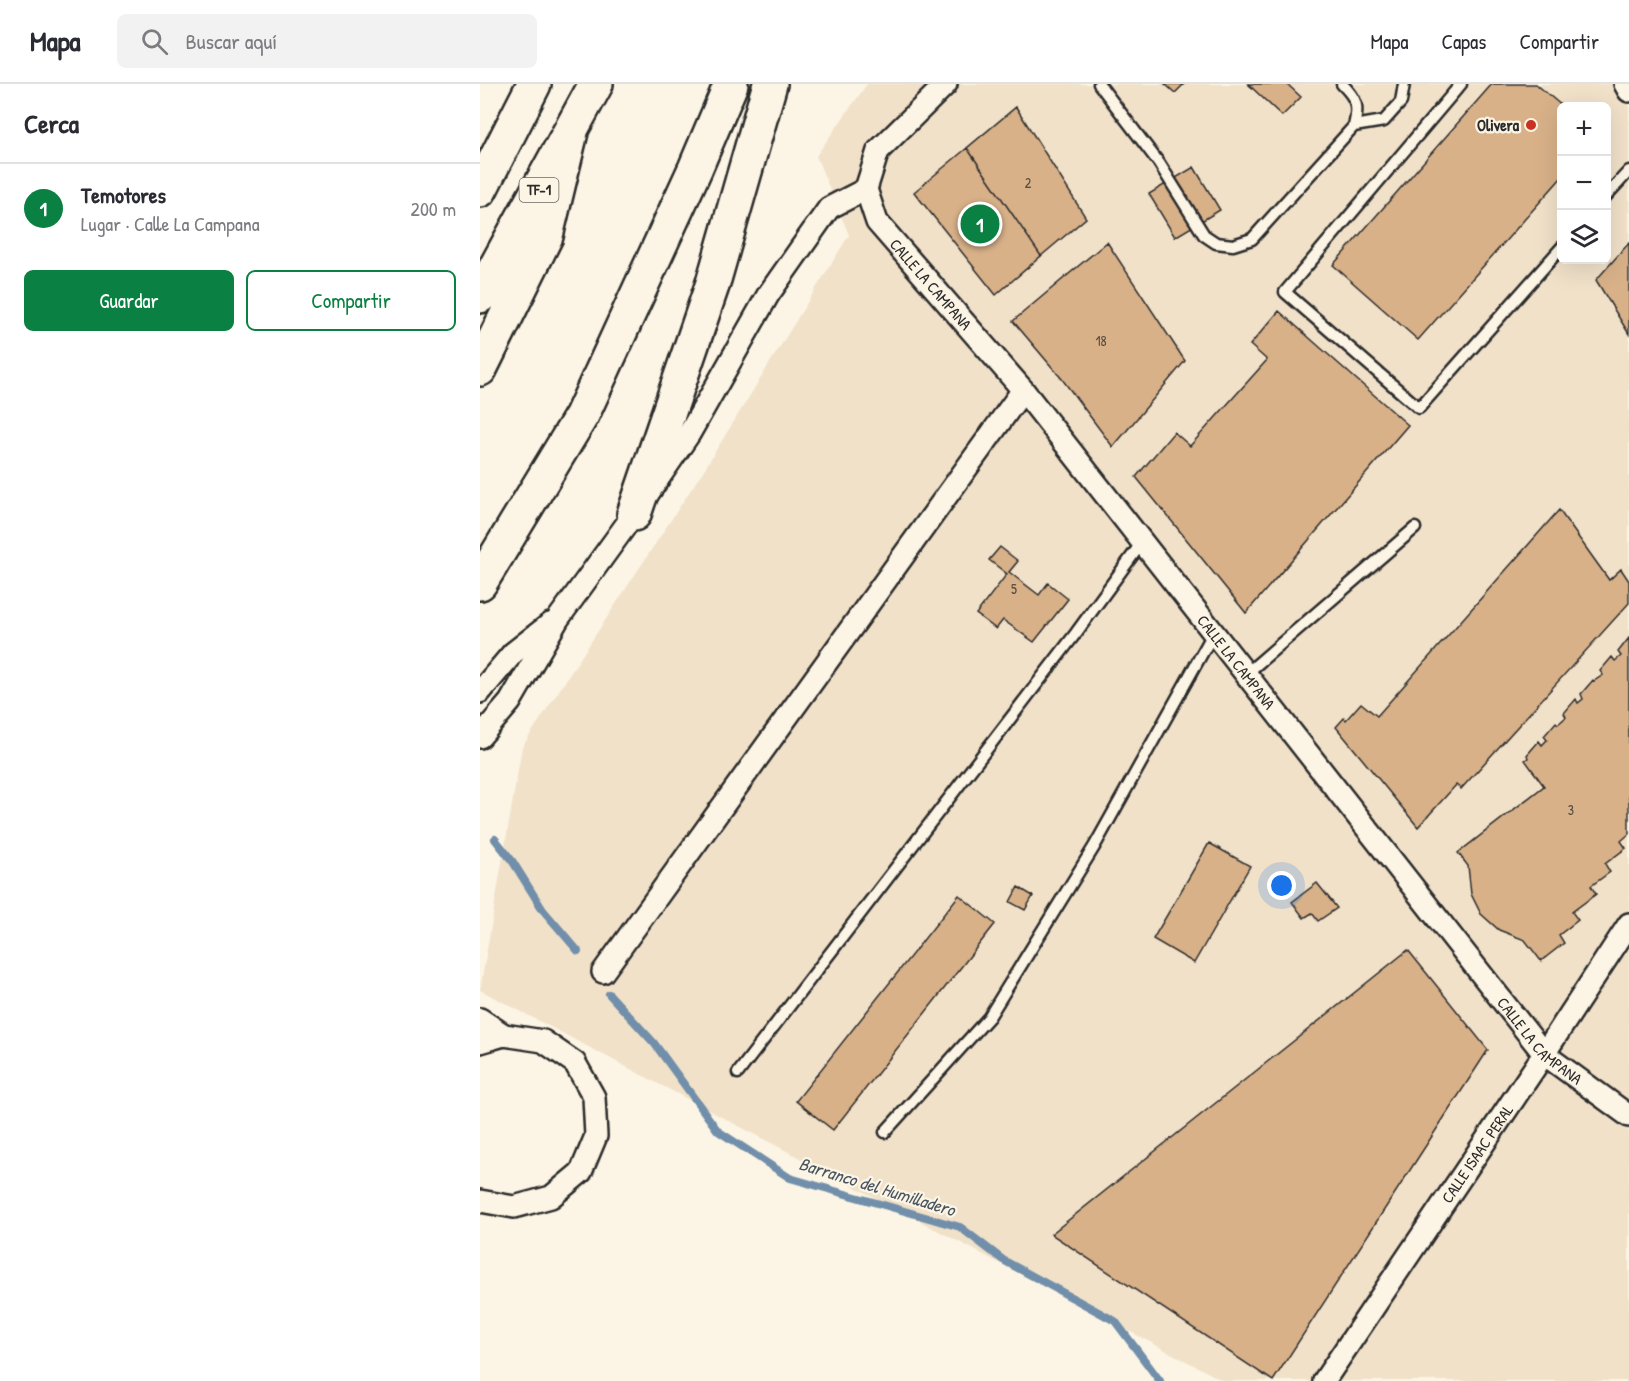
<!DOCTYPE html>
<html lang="es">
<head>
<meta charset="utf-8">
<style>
	body { margin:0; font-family:"Patrick Hand",sans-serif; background:#f2f2f3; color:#2b2b33 }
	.controls { position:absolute; right:18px; top:18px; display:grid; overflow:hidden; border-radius:9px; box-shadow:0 6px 24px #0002 }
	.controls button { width:54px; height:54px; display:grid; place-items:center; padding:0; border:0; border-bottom:2px solid #e1e1e2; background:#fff; color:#2b2b33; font:30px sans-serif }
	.you { position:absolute; left:802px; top:802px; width:21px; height:21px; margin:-15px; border:4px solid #fff; border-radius:50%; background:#1a73e8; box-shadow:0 0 0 9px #1a73e833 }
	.badge { display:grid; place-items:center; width:39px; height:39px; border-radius:50%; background:#0b8043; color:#fff; font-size:20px; font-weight:700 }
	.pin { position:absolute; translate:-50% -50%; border:3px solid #fff; box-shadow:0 2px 6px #0006 }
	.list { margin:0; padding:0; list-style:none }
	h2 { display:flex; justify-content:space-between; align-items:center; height:78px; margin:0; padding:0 24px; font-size:26px }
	h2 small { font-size:20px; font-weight:400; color:#7c7c81 }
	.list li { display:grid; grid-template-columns:39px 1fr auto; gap:18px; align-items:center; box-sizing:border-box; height:90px; padding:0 24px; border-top:2px solid #e1e1e2 }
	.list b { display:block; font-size:22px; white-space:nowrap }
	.list p { margin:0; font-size:20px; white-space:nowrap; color:#7c7c81 }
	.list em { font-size:20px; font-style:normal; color:#7c7c81 }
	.actions { display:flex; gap:12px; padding:18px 24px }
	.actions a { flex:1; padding:14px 0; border:2px solid #0b8043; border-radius:9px; text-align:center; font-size:21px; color:#0b8043 }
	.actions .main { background:#0b8043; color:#fff }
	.icon { flex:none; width:33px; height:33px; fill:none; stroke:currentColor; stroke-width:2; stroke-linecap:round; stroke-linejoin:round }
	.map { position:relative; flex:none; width:1149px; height:1297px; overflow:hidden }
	header { display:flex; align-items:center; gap:36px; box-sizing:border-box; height:84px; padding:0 30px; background:#fff; border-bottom:2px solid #e1e1e2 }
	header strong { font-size:28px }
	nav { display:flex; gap:33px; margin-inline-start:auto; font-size:21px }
	.search { width:420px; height:54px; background:#f2f2f3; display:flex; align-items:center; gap:15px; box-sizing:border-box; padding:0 21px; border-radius:9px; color:#7c7c81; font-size:22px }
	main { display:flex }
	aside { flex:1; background:#fff }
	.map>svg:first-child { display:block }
</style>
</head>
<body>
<header>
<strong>Mapa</strong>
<div class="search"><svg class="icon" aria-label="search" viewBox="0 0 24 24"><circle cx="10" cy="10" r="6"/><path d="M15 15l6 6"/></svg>Buscar aquí</div>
<nav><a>Mapa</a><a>Capas</a><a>Compartir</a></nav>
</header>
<main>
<aside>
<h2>Cerca<small></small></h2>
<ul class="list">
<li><span class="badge">1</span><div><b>Temotores</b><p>Lugar · Calle La Campana</p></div><em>200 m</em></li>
</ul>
<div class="actions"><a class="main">Guardar</a><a>Compartir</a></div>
</aside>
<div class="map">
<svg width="1149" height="1297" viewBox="0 0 1149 1297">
	<rect width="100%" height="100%" fill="#fcf5e5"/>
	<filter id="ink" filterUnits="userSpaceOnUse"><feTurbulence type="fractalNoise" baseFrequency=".0167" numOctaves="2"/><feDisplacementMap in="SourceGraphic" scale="12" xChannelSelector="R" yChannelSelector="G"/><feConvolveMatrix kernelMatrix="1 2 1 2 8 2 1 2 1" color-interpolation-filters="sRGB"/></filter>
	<g filter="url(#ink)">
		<path fill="#f1e1c9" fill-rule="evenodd" d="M 387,0 L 1149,0 L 1149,1297 L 744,1297 L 0,906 L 42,663 L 225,384 L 369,151 L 336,72 ZM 1082,22 L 1126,22 L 1126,176 L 1082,176 Z"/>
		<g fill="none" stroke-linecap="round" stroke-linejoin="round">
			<path stroke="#718faa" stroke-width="8" d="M 15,755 L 33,778 L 63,826 L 98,867
				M 129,910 L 174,959 L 238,1047 L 310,1094 L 480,1143 L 523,1176 L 635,1237 L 680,1297"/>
		</g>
		<path fill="#d8b189" stroke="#2b2b2b" stroke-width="1.5" d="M 685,0 L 704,0 L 695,9 Z
			M 768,0 L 807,0 L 821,13 L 802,32 Z
			M 1012,0 L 1056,0 L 1082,22 L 1082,93 L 938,256 L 853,181 Z
			M 536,23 L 606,134 L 561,172 L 487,64 Z
			M 487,64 L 561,172 L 516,211 L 434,108 Z
			M 714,83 L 740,126 L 695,153 L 669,110 Z
			M 627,158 L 705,277 L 633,363 L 582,295 L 533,237 Z
			M 1149,159 L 1149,250 L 1116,196 Z
			M 799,227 L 928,341 L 766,529 L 656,393 L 694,348 L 710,362 L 787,276 L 770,261 Z
			M 1079,426 L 1129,496 L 1141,485 L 1149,497 L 1149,519 L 981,705 L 976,701 L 938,743 L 856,643 L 864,634 L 866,636 L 881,619 L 897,632 Z
			M 520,463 L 538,477 L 529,488 L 559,511 L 568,499 L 588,515 L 554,558 L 523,536 L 516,545 L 496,530 L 527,490 L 509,476 Z
			M 1149,554 L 1149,750 L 1141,757 L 1146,764 L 1125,780 L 1130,788 L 1111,802 L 1116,810 L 1092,828 L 1098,836 L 1079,851 L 1084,859 L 1061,877 L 1045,856 L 1019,846 L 1001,830 L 991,810 L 988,782 L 978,769 L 1064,702 L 1045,676 L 1048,674 L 1047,671 L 1059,657 L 1062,661 L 1067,656 L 1064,652 L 1076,638 L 1078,640 L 1086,633 L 1084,629 L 1096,615 L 1098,619 L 1103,615 L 1101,610 L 1113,596 L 1114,597 L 1123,591 L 1120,587 L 1132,573 L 1135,577 L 1141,572 L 1138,568 Z
			M 729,759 L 770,782 L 714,879 L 673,855 Z
			M 837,799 L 857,824 L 838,837 L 832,829 L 824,834 L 812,818 Z
			M 538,803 L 553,812 L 545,826 L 530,818 Z
			M 479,811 L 515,840 L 353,1046 L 316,1017 Z
			M 928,866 L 1008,966 L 793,1297 L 571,1150 Z"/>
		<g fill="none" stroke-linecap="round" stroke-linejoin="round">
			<defs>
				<path id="lane" d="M 619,0 L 679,79 L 724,151 L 736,159 L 753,161 L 772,155 L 874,42 C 879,22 877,15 862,0
					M 981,0 L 805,208 L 939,324 L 1082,163
					M 874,42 L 904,37 L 921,18 L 924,0
					M 1126,112 L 1149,87
					M 767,589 L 935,444
					M 258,989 L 596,549 L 663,457
					M 405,1048 L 509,933 L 614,763 L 734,548"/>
				<g id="street">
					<path d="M 1145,0 L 1149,7"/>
					<path id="s1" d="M 386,105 L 397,138 L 543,306 L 1064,970 L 1149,1032"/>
					<path d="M 386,105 L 398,67 L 466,0"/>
					<path d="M 0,608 L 33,569 L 70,540"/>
					<path d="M 0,653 L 30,618 L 78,535 L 154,430 L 209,350 L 288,211 L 349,124 L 386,105"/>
					<path d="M 123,888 L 543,306"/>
					<path d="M 0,935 L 24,951"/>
					<path d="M 0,958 L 24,951 L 63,957 L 95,979 L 114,1013 L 116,1052 L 101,1088 L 71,1113 L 34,1123 L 0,1117"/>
					<path id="s2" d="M 844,1297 L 1064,970 L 1149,840"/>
				</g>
				<path id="highway" d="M 0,106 L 54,0
					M 0,212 L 116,0
					M 0,285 L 66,152 L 91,48
					M 154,430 L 233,199 L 290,0
					M 0,499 L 102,331 L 215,85 L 251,0"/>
			</defs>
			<use href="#lane" stroke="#2b2b2b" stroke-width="15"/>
			<use href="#street" stroke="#2b2b2b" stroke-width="26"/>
			<use href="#highway" stroke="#2b2b2b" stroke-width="38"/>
			<use href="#lane" stroke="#fcf5e5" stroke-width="10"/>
			<use href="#street" stroke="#fcf5e5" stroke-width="21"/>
			<use href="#highway" stroke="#fcf5e5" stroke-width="33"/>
		</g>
	</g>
	<circle fill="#c8321e" stroke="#fcf5e5" stroke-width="2" cx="1051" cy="41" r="6"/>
	<g text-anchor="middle" stroke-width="4.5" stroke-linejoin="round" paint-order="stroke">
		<g font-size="14" fill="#564c42">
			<text x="548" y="104">2</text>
			<text x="621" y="262">18</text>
			<text x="534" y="510">5</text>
			<text x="1091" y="731">3</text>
		</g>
		<rect fill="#fcf5e5" stroke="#6a6863" stroke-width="1.5" x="39.5" y="94" width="39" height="24" rx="4.5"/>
		<g font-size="15" font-weight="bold" fill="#2b2b2b">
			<text x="59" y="111">TF-1</text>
		</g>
		<g font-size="16" font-weight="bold" fill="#2b2b2b" stroke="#fcf5e5" text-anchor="end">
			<text x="1039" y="47">Olivera</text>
		</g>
		<g font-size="16" fill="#2b2b2b" stroke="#fcf5e5">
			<text dy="6" stroke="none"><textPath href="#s1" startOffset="117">CALLE LA CAMPANA</textPath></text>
			<text dy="6" stroke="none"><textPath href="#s1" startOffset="603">CALLE LA CAMPANA</textPath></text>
			<text dy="6" stroke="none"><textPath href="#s1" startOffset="1089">CALLE LA CAMPANA</textPath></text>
			<text dy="6" stroke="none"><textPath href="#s2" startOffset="274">CALLE ISAAC PERAL</textPath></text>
		</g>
		<g font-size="18" font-style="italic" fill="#485560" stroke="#fcf5e5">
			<text transform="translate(397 1103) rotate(17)" y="6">Barranco del Humilladero</text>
		</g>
	</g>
</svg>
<div class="controls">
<button>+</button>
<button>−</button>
<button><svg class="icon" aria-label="layers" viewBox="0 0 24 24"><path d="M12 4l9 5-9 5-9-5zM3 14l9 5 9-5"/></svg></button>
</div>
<div class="you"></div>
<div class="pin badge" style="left:500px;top:140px">1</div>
</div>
</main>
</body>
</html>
